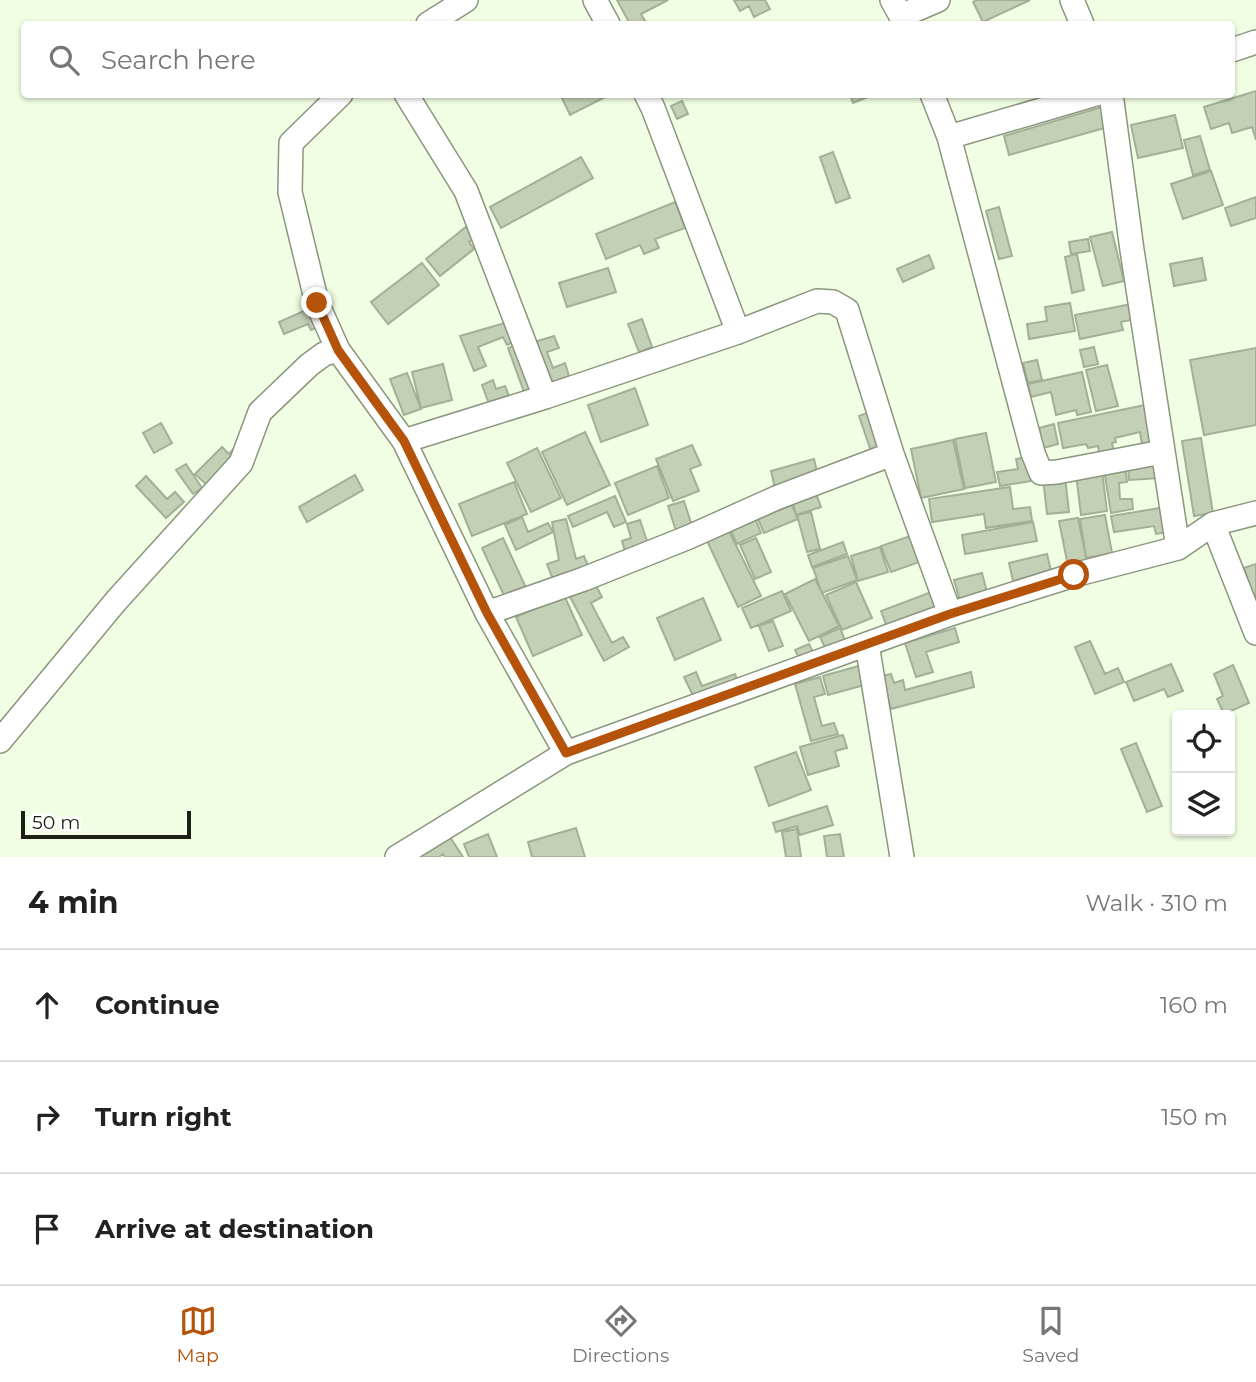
<!DOCTYPE html>
<html lang="en">
<head>
<meta charset="utf-8">
<style>
	body { margin:0; font-family:Montserrat,sans-serif; background:#f2f2f2; color:#222 }
	.controls { position:absolute; right:21px; bottom:21px; display:grid; overflow:hidden; border-radius:7px; box-shadow:0 2px 5px #0004 }
	.controls button { width:63px; height:63px; display:grid; place-items:center; padding:0; border:0; border-bottom:2px solid #e0e0e0; background:#fff; color:#222; font:35px sans-serif }
	.scale { position:absolute; left:21px; bottom:18px; width:170px; box-sizing:border-box; padding-left:7px; border:4px solid #1b1f16; border-top:0; font-size:19px; line-height:24px; white-space:nowrap; color:#1b1f16; -webkit-text-stroke:5px #fff; paint-order:stroke }
	.stop { position:absolute; width:21px; height:21px; margin:-16px; border:5px solid #b45309; border-radius:50%; background:#fff }
	.stop.end { background:#b45309; border-color:#fff; box-shadow:0 2px 7px #0008 }
	.list { margin:0; padding:0; list-style:none }
	h2 { display:flex; justify-content:space-between; align-items:center; height:91px; margin:0; padding:0 28px; font-size:30px }
	h2 small { font-size:23px; font-weight:400; color:#767676 }
	.list li { display:grid; grid-template-columns:46px 1fr auto; gap:21px; align-items:center; box-sizing:border-box; height:112px; padding:0 28px; border-top:2px solid #e0e0e0 }
	.list b { display:block; font-size:26px; white-space:nowrap }
	.list em { font-size:23px; font-style:normal; color:#767676 }
	.icon { flex:none; width:38px; height:38px; fill:none; stroke:currentColor; stroke-width:2; stroke-linecap:round; stroke-linejoin:round }
	.map { position:relative; flex:none; width:1256px; height:857px; overflow:hidden }
	.search { position:absolute; background:#fff; box-shadow:0 2px 5px #0004; left:21px; right:21px; top:21px; height:77px; display:flex; align-items:center; gap:18px; box-sizing:border-box; padding:0 24px; border-radius:7px; color:#767676; font-size:26px }
	.sheet { height:427px; background:#fff }
	nav { display:flex; justify-content:space-around; align-items:center; box-sizing:border-box; height:98px; border-top:2px solid #e0e0e0; background:#fff; font-size:19px; color:#767676 }
	nav a { display:grid; justify-items:center; gap:4px }
	nav .on { color:#b45309 }
	.map>svg:first-child { display:block }
</style>
</head>
<body>
<div class="map">
<svg width="1256" height="857" viewBox="0 0 1256 857">
	<rect width="100%" height="100%" fill="#f1fee4"/>
	<path fill="#c3d0b6" stroke="#a3af97" stroke-width="2" d="M 617,0 L 668,0 L 641,14 L 647,24 L 630,24 Z
		M 734,0 L 765,0 L 770,9 L 754,17 L 749,6 L 740,11 Z
		M 977,0 L 1030,0 L 983,22 L 973,2 Z
		M 1256,91 L 1256,140 L 1252,127 L 1232,133 L 1229,123 L 1211,129 L 1204,107 Z
		M 560,94 L 611,94 L 570,115 Z
		M 850,94 L 875,94 L 853,103 Z
		M 682,101 L 688,114 L 677,119 L 671,106 Z
		M 1102,107 L 1108,127 L 1009,155 L 1004,136 Z
		M 1175,115 L 1183,148 L 1138,158 L 1131,125 Z
		M 1200,136 L 1210,170 L 1193,175 L 1184,140 Z
		M 833,152 L 850,198 L 836,203 L 820,157 Z
		M 581,157 L 593,178 L 501,228 L 490,207 Z
		M 1211,171 L 1223,205 L 1183,219 L 1171,184 Z
		M 1256,197 L 1256,218 L 1231,226 L 1225,208 Z
		M 675,202 L 685,228 L 655,239 L 659,248 L 644,254 L 640,245 L 606,259 L 596,234 Z
		M 999,207 L 1012,256 L 999,259 L 986,211 Z
		M 467,226 L 476,237 L 469,242 L 474,249 L 440,276 L 426,259 Z
		M 1112,232 L 1124,281 L 1103,286 L 1090,237 Z
		M 1088,239 L 1090,251 L 1071,254 L 1069,242 Z
		M 1077,254 L 1084,290 L 1072,293 L 1065,257 Z
		M 929,255 L 934,268 L 903,282 L 897,269 Z
		M 1202,258 L 1206,280 L 1174,286 L 1170,264 Z
		M 422,263 L 439,285 L 388,324 L 371,302 Z
		M 608,268 L 616,292 L 567,307 L 559,283 Z
		M 1070,303 L 1075,331 L 1029,339 L 1027,324 L 1047,321 L 1045,307 Z
		M 1137,303 L 1140,318 L 1121,322 L 1123,330 L 1080,339 L 1075,315 Z
		M 315,306 L 323,325 L 311,330 L 308,324 L 284,334 L 279,322 Z
		M 642,319 L 652,347 L 639,352 L 628,324 Z
		M 512,321 L 520,339 L 507,345 L 503,337 L 478,347 L 486,366 L 474,371 L 460,336 Z
		M 554,336 L 559,348 L 547,352 L 553,368 L 565,363 L 569,376 L 542,386 L 528,344 Z
		M 522,343 L 538,387 L 524,392 L 508,348 Z
		M 1094,347 L 1098,364 L 1084,367 L 1080,350 Z
		M 1256,348 L 1256,425 L 1204,435 L 1190,360 Z
		M 1037,360 L 1042,380 L 1028,383 L 1023,363 Z
		M 443,364 L 452,400 L 421,408 L 412,372 Z
		M 1107,365 L 1118,406 L 1096,411 L 1086,370 Z
		M 1082,372 L 1091,412 L 1077,415 L 1076,410 L 1056,415 L 1051,392 L 1031,397 L 1028,384 Z
		M 407,373 L 421,409 L 404,415 L 390,379 Z
		M 493,380 L 496,389 L 505,386 L 511,401 L 491,409 L 482,385 Z
		M 635,388 L 648,425 L 601,442 L 588,405 Z
		M 1150,404 L 1158,442 L 1142,445 L 1140,432 L 1115,438 L 1116,442 L 1112,443 L 1115,457 L 1100,460 L 1098,446 L 1088,448 L 1086,444 L 1063,448 L 1058,423 Z
		M 874,410 L 888,452 L 873,457 L 859,416 Z
		M 161,423 L 172,443 L 154,453 L 143,433 Z
		M 1054,424 L 1058,444 L 1043,448 L 1039,428 Z
		M 585,432 L 610,485 L 567,505 L 542,452 Z
		M 986,433 L 996,482 L 965,488 L 955,439 Z
		M 1201,438 L 1213,513 L 1194,516 L 1182,441 Z
		M 953,440 L 964,489 L 921,498 L 911,449 Z
		M 238,444 L 245,450 L 210,488 L 195,474 L 222,447 L 229,454 Z
		M 692,445 L 701,465 L 690,469 L 699,491 L 673,501 L 656,459 Z
		M 537,448 L 561,498 L 531,512 L 507,463 Z
		M 1033,456 L 1037,480 L 1000,486 L 997,472 L 1018,469 L 1016,459 Z
		M 814,459 L 818,476 L 775,488 L 771,471 Z
		M 186,464 L 202,488 L 193,494 L 176,470 Z
		M 1157,464 L 1159,478 L 1129,480 L 1128,466 Z
		M 657,466 L 669,498 L 628,515 L 615,483 Z
		M 1125,466 L 1127,482 L 1119,483 L 1120,499 L 1132,499 L 1133,509 L 1111,513 L 1104,470 Z
		M 1102,471 L 1107,511 L 1081,515 L 1076,474 Z
		M 355,475 L 363,490 L 307,522 L 299,507 Z
		M 146,476 L 167,499 L 175,492 L 184,502 L 166,518 L 136,486 Z
		M 1065,476 L 1069,512 L 1047,514 L 1043,478 Z
		M 514,482 L 527,514 L 472,536 L 459,504 Z
		M 1010,487 L 1013,509 L 1030,507 L 1032,521 L 986,528 L 984,514 L 932,522 L 929,499 Z
		M 615,496 L 626,522 L 614,527 L 607,512 L 573,527 L 568,516 Z
		M 817,496 L 821,507 L 796,515 L 793,503 Z
		M 684,501 L 693,529 L 677,534 L 668,506 Z
		M 792,505 L 798,519 L 764,533 L 758,519 Z
		M 1166,507 L 1170,532 L 1156,534 L 1154,526 L 1114,532 L 1111,516 Z
		M 811,512 L 820,549 L 807,552 L 797,515 Z
		M 1105,515 L 1112,553 L 1086,558 L 1080,519 Z
		M 522,517 L 528,532 L 548,523 L 553,532 L 516,550 L 505,525 Z
		M 755,518 L 761,533 L 737,544 L 730,529 Z
		M 1078,518 L 1088,567 L 1069,571 L 1059,521 Z
		M 566,519 L 576,559 L 584,556 L 589,568 L 554,582 L 547,564 L 559,560 L 552,522 Z
		M 640,520 L 648,544 L 625,551 L 622,541 L 631,538 L 627,524 Z
		M 1033,522 L 1037,541 L 965,554 L 962,535 Z
		M 729,531 L 761,596 L 738,607 L 707,541 Z
		M 919,533 L 928,559 L 891,572 L 881,546 Z
		M 503,538 L 528,592 L 507,602 L 482,548 Z
		M 756,538 L 771,572 L 755,579 L 740,545 Z
		M 843,542 L 847,554 L 812,567 L 808,555 Z
		M 880,547 L 888,572 L 858,581 L 851,556 Z
		M 1047,554 L 1051,571 L 1013,581 L 1009,563 Z
		M 848,556 L 857,580 L 822,593 L 813,568 Z
		M 1256,564 L 1256,607 L 1244,568 Z
		M 982,573 L 988,596 L 961,604 L 954,580 Z
		M 815,579 L 839,626 L 809,641 L 785,594 Z
		M 856,582 L 872,618 L 842,630 L 826,595 Z
		M 595,584 L 602,597 L 591,603 L 612,643 L 623,637 L 629,647 L 604,661 L 570,597 Z
		M 782,591 L 791,611 L 751,628 L 742,608 Z
		M 934,591 L 941,609 L 888,630 L 881,611 Z
		M 564,595 L 582,635 L 533,656 L 516,617 Z
		M 703,598 L 721,640 L 675,660 L 657,618 Z
		M 773,621 L 783,646 L 769,651 L 759,626 Z
		M 840,628 L 847,645 L 828,654 L 820,637 Z
		M 955,628 L 959,642 L 926,652 L 933,672 L 916,677 L 905,643 Z
		M 1090,641 L 1105,674 L 1118,668 L 1124,682 L 1095,694 L 1075,647 Z
		M 809,644 L 816,658 L 802,664 L 795,650 Z
		M 1171,664 L 1183,691 L 1168,697 L 1164,689 L 1134,701 L 1126,682 Z
		M 862,665 L 868,684 L 828,695 L 823,676 Z
		M 1233,665 L 1249,703 L 1224,714 L 1217,699 L 1223,696 L 1214,674 Z
		M 696,672 L 702,686 L 735,674 L 740,688 L 697,704 L 684,677 Z
		M 971,672 L 974,687 L 891,709 L 882,676 L 891,674 L 894,683 L 903,680 L 905,690 Z
		M 820,677 L 825,694 L 814,697 L 822,726 L 834,723 L 838,734 L 811,741 L 795,684 Z
		M 843,735 L 847,748 L 835,751 L 839,766 L 808,775 L 800,747 Z
		M 1136,743 L 1162,806 L 1147,812 L 1121,749 Z
		M 796,752 L 811,790 L 769,806 L 755,767 Z
		M 827,806 L 833,825 L 800,835 L 797,826 L 776,832 L 773,823 Z
		M 576,828 L 585,857 L 532,857 L 528,842 Z
		M 797,829 L 801,857 L 786,857 L 782,832 Z
		M 488,834 L 497,857 L 469,857 L 464,844 Z
		M 840,834 L 844,857 L 827,857 L 824,836 Z
		M 450,837 L 463,857 L 445,857 L 443,854 L 439,857 L 419,857 Z"/>
	<g fill="none" stroke-linecap="round" stroke-linejoin="round">
		<defs>
			<path id="minor" d="M 595,0 L 608,24
				M 892,0 L 901,16 L 938,0
				M 1072,0 L 1082,24
				M 428,24 L 466,0
				M 1232,50 L 1256,42
				M 341,94 L 291,143 L 290,192 L 317,303 L 338,350 L 404,441 L 487,613 L 566,753
				M 406,94 L 466,191 L 545,397
				M 646,94 L 653,108 L 738,332
				M 932,94 L 949,137 L 1033,453 L 1041,473 L 1057,472 L 1162,452
				M 1111,94 L 1132,250 L 1178,548
				M 949,137 L 1096,94
				M 404,441 L 545,397 L 738,332 L 817,301 L 833,302 L 847,310 L 892,454 L 950,614
				M 1213,524 L 1256,633
				M 487,613 L 584,579 L 689,537 L 776,498 L 892,454
				M 867,644 L 902,857
				M 0,741 L 116,601 L 241,463 L 260,412 L 309,365 L 324,354 L 338,350
				M 397,857 L 566,753 L 950,614 L 1074,575 L 1178,548 L 1213,524 L 1256,513"/>
		</defs>
		<use href="#minor" stroke="#8a967e" stroke-width="26"/>
		<use href="#minor" stroke="#fff" stroke-width="23"/>
	</g>
	<g fill="none" stroke-linecap="round" stroke-linejoin="round">
		<path stroke="#b45309" stroke-width="9" d="M 317,303 L 338,350 L 404,441 L 487,613 L 566,753 L 950,614 L 1074,575"/>
	</g>
</svg>
<div class="controls">
<button><svg class="icon" aria-label="locate" viewBox="0 0 24 24"><circle cx="12" cy="12" r="6"/><path d="M12 2v4M12 18v4M2 12h4M18 12h4"/></svg></button>
<button><svg class="icon" aria-label="layers" viewBox="0 0 24 24"><path d="M12 4l9 5-9 5-9-5zM3 14l9 5 9-5"/></svg></button>
</div>
<div class="scale">50 m</div>
<div class="stop" style="left:1074px;top:575px"></div>
<div class="stop end" style="left:317px;top:303px"></div>
<div class="search"><svg class="icon" aria-label="search" viewBox="0 0 24 24"><circle cx="10" cy="10" r="6"/><path d="M15 15l6 6"/></svg>Search here</div>
</div>
<section class="sheet">
<h2>4 min<small>Walk · 310 m</small></h2>
<ul class="list">
<li><svg class="icon" aria-label="ahead" viewBox="0 0 24 24"><path d="M12 20V5M6 11l6-6 6 6"/></svg><div><b>Continue</b></div><em>160 m</em></li>
<li><svg class="icon" aria-label="right" viewBox="0 0 24 24"><path d="M7 20v-9h11M14 6l5 5-5 5"/></svg><div><b>Turn right</b></div><em>150 m</em></li>
<li><svg class="icon" aria-label="arrive" viewBox="0 0 24 24"><path d="M6 21V4h12l-3 4 3 4H6"/></svg><div><b>Arrive at destination</b></div></li>
</ul>
</section>
<nav>
<a class="on"><svg class="icon" aria-label="map" viewBox="0 0 24 24"><path d="M3 6l6-2 6 2 6-2v14l-6 2-6-2-6 2zM9 4v14M15 6v14"/></svg>Map</a>
<a><svg class="icon" aria-label="directions" viewBox="0 0 24 24"><path d="M12 3l9 9-9 9-9-9zM9 14v-3h6M13 9l2 2-2 2"/></svg>Directions</a>
<a><svg class="icon" aria-label="saved" viewBox="0 0 24 24"><path d="M7 4h10v16l-5-4-5 4z"/></svg>Saved</a>
</nav>
</body>
</html>
